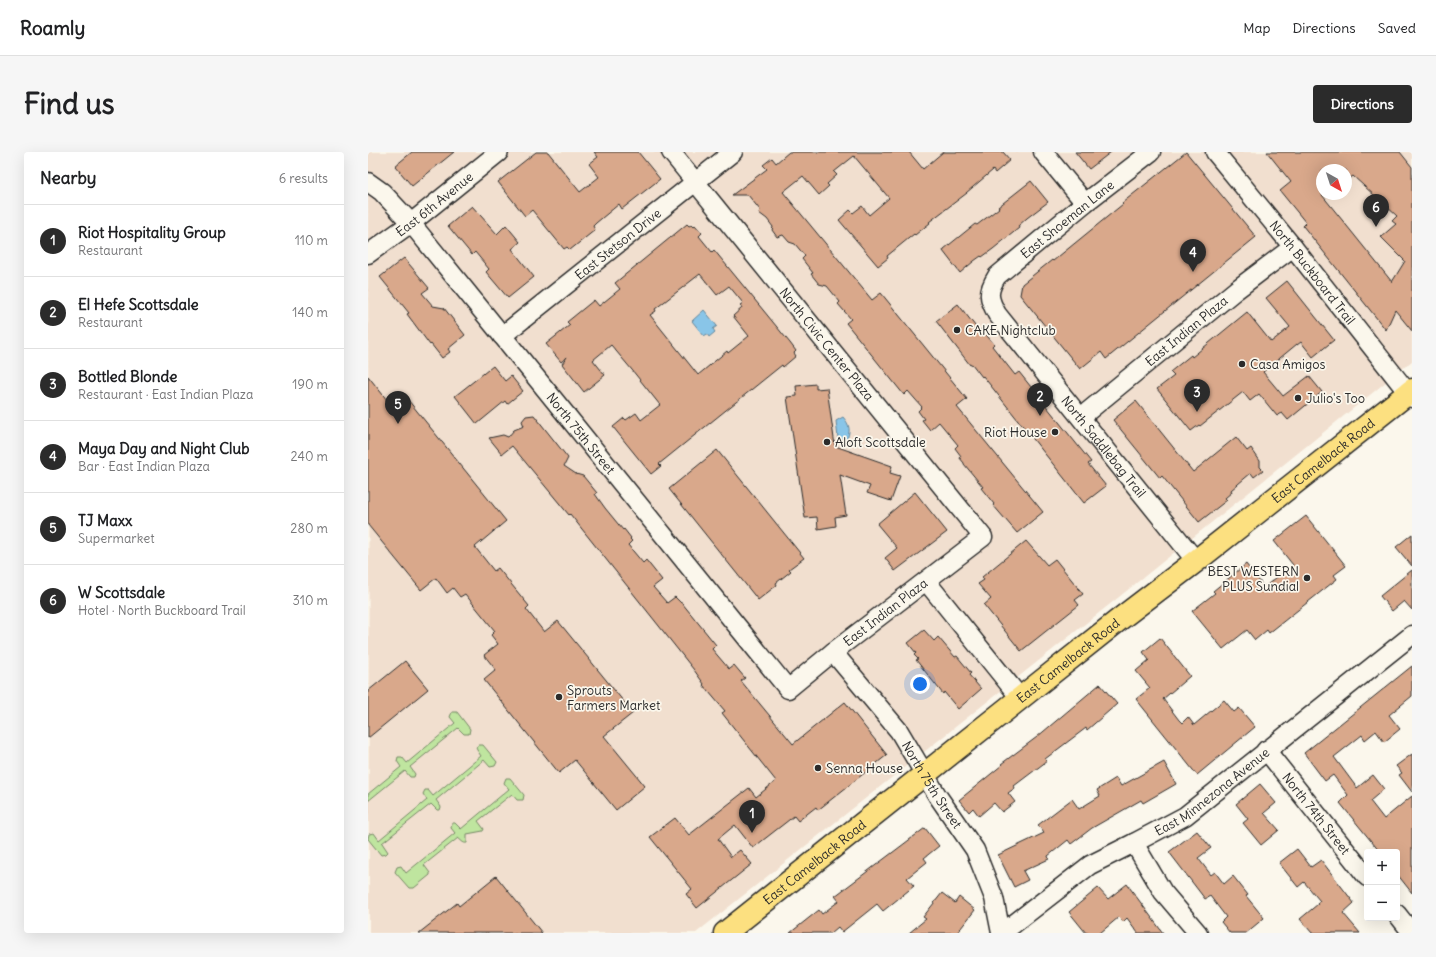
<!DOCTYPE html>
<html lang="en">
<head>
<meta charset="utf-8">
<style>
	body { margin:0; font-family:Delius,sans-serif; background:#f6f6f6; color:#202124 }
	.controls { position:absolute; right:12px; bottom:12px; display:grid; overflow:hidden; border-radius:4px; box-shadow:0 4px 16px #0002 }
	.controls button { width:36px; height:36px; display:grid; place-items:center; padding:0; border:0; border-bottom:1px solid #e0e0e0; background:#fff; color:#202124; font:20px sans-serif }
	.compass { position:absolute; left:948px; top:12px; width:36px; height:36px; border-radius:50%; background:#fff; box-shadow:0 4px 16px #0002; rotate:141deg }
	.you { position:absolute; left:552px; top:532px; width:14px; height:14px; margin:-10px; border:3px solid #fff; border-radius:50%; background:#1a73e8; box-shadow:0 0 0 6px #1a73e833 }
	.badge { display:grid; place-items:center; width:26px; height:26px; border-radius:50%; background:#2b2b2b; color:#fff; font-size:13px; font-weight:700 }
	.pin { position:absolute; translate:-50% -33px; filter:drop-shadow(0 1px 2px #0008) }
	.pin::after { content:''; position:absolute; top:21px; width:14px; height:12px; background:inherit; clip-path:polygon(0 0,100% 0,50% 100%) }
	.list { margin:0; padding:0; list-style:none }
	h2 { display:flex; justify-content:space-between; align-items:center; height:52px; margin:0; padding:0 16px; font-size:17px }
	h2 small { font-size:13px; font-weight:400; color:#757577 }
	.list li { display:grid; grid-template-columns:26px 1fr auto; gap:12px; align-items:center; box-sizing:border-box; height:72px; padding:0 16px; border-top:1px solid #e0e0e0 }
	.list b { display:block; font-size:15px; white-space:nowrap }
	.list p { margin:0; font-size:13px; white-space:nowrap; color:#757577 }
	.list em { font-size:13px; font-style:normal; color:#757577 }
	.map { position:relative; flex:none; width:1044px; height:781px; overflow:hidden; border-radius:4px }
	header { display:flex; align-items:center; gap:24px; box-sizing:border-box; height:56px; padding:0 20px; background:#fff; border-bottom:1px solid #e0e0e0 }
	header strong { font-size:19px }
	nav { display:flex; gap:22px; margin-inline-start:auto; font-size:14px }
	.intro { display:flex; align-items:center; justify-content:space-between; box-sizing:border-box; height:96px; padding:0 24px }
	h1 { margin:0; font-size:28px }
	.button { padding:10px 18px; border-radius:4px; background:#2b2b2b; color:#fff; font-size:14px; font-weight:700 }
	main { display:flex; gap:24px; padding:0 24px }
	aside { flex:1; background:#fff; border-radius:4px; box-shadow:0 4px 16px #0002 }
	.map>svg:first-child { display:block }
</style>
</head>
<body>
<header>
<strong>Roamly</strong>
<nav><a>Map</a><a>Directions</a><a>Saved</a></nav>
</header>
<div class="intro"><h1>Find us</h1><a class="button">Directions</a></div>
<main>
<aside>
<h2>Nearby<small>6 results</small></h2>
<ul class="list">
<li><span class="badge">1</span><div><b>Riot Hospitality Group</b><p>Restaurant</p></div><em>110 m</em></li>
<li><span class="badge">2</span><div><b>El Hefe Scottsdale</b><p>Restaurant</p></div><em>140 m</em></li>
<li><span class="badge">3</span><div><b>Bottled Blonde</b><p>Restaurant · East Indian Plaza</p></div><em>190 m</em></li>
<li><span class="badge">4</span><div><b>Maya Day and Night Club</b><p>Bar · East Indian Plaza</p></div><em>240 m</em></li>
<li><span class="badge">5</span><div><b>TJ Maxx</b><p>Supermarket</p></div><em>280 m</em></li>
<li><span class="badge">6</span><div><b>W Scottsdale</b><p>Hotel · North Buckboard Trail</p></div><em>310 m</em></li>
</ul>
</aside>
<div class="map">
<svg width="1044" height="781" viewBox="0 0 1044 781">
	<rect width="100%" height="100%" fill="#fbf7ec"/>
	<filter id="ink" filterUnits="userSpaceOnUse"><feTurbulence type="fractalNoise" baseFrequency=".025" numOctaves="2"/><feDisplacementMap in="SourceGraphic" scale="8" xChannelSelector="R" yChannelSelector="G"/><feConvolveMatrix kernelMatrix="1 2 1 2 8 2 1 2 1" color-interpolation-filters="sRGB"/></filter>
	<g filter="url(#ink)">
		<path fill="#f1dfcf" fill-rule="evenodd" d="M 0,0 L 1044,0 L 1044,209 L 751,445 L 328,781 L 1,781 ZM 954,18 L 978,18 L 978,42 L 954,42 Z"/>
		<path fill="#bfe59f" stroke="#758865" d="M 84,560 L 89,560 L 102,577 L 101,582 L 96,582 L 90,576 L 42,615 L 47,622 L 46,625 L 42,625 L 37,619 L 0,649 L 0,642 L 33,615 L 29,609 L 30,605 L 34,605 L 39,611 L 87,571 L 82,565 Z
			M 110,593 L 115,593 L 129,610 L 127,614 L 122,615 L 116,608 L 68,648 L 73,655 L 72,658 L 69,658 L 63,652 L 14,691 L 20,700 L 18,702 L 13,703 L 0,687 L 1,682 L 6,681 L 11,688 L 59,648 L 55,642 L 57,638 L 60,638 L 65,644 L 113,604 L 109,598 L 108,596 Z
			M 138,626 L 142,626 L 156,643 L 155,648 L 149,648 L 144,642 L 110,669 L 116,677 L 115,679 L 99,682 L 99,691 C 95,692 93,688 90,686 L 56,713 L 62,721 L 62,723 L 46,736 L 41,736 L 27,720 L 29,715 L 33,714 L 38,721 L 87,681 L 83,676 L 84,671 L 87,671 L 93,677 L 141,637 L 136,631 Z"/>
		<path fill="#89c5e8" stroke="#63879c" d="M 336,158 L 349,174 L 345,177 L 347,180 L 341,185 L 339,182 L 336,184 L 324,169 Z
			M 475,265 C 482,273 483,279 478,289 L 470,286 L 468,269 Z"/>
		<path fill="#d9a88b" stroke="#2b2b2b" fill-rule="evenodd" d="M 44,0 L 86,0 L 44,34 L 27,14 Z
			M 168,0 L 180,0 L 212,40 L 231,25 L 221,12 L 230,5 L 226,0 L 270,0 L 292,27 L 254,57 L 251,52 L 228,71 L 225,74 L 227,78 L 202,98 L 199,95 L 196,97 L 164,58 L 157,64 L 130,30 Z
			M 421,0 L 541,0 L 555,17 L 575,0 L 635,0 L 642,8 L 627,21 L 625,18 L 598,41 L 599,41 L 561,70 L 562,71 L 547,83 L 546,82 L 519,104 L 520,106 L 510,114 L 471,68 L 482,58 L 485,61 L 494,54 L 501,63 L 521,46 L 486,4 L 466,20 L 469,23 L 459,32 L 461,34 L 451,43 L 435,24 L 415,40 L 504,148 L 513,141 L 599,247 L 589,255 L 675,360 L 649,381 L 625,353 L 626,352 L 613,336 L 615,335 L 596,312 L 596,311 L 591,305 L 593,304 L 587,296 L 590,293 L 571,270 L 562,278 L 554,268 L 556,267 L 550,259 L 554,255 L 540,239 L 536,243 L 478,171 L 483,167 L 470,152 L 472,150 L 459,134 L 451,132 L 443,122 L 445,121 L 434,107 L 437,104 L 427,92 L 421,90 L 415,83 L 409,85 L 404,78 L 405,75 L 399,67 L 391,61 L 392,58 L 380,43 L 364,43 L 399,17 L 395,13 L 404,6 L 408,11 Z
			M 707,0 L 743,0 L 721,17 Z
			M 818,0 L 888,85 L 738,207 L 733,200 L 712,217 L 652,143 L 654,132 L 684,108 L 685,109 L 755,52 L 754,51 Z
			M 899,0 L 1032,0 L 1044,15 L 1044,179 L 1027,158 L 1018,178 L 935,74 L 938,71 L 912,39 L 923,30 ZM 954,18 L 978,18 L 978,29 L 985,24 L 1029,64 L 1024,69 L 1028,72 L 1013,85 L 1037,109 L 1024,130 L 954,43 Z
			M 663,29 L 680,50 L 659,66 L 650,74 L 651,76 L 625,97 L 614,105 L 613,104 L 606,109 L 592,121 L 575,99 L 576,97 L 607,72 L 609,73 L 631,56 L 630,55 Z
			M 104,54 L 129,82 L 138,73 L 152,90 L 144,97 L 166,125 L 140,146 L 118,120 L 121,117 L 107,100 L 104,103 L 80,74 Z
			M 319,72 L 321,74 L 323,73 L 325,75 L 327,73 L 334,81 L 331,84 L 344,100 L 346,98 L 422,191 L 428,199 L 426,201 L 428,204 L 415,215 L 414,213 L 291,312 L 293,314 L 283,322 L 245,275 L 256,266 L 258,268 L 268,261 L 273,268 L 292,253 L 264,218 L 243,193 L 225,208 L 237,223 L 216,240 L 194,212 L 199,205 L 193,210 L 178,192 L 202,173 L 199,170 L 226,148 L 231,154 L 252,137 L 247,131 ZM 332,122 L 349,143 L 361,134 L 375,151 L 372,153 L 374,156 L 365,164 L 381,184 L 360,201 L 359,199 L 330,223 L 282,163 L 288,159 L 287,157 Z
			M 36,106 L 61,136 L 54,141 L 65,154 L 76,156 L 97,183 L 80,197 L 82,200 L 74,206 L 63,192 L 62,193 L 39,162 L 41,161 L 12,125 Z
			M 919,129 L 966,188 L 945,205 L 933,190 L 929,193 L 929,192 L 895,220 L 915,244 L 941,224 L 954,240 L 920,268 L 914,261 L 909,264 L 891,242 L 882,249 L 875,240 L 832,274 L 831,273 L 823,279 L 789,237 L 806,224 L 802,220 L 823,203 L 824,205 L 879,160 L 903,190 L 922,175 L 898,146 Z
			M 590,152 L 611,179 L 613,177 L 626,192 L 624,194 L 647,223 L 651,220 L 723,310 L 720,312 L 738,334 L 716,351 L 615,224 L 614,225 L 604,212 L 602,213 L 568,169 Z
			M 125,214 L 137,229 L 143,224 L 155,239 L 139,252 L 137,249 L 109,272 L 87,244 Z
			M 0,224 L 23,253 L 36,243 L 138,369 L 107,395 L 126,419 L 130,416 L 161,454 L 158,457 L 176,480 L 190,469 L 265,561 L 236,584 L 277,634 L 248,658 L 207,608 L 191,621 L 116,528 L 128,518 L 116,503 L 130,492 L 123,483 L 127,479 L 97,442 L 92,445 L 85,436 L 79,441 L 68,426 L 53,438 L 0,373 Z
			M 448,232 L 448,237 L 459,236 L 467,294 L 524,314 L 522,321 L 532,324 L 523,349 L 499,341 L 502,334 L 472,323 L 478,363 L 467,365 L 468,374 L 450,377 L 449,365 L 437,366 L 419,245 L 429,244 L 428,234 Z
			M 768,249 L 825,320 L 868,285 L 879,299 L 883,296 L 892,309 L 892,315 L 895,318 L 886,325 L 883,321 L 863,338 L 864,340 L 857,346 L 859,348 L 831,370 L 794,324 L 792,326 L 745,268 Z
			M 166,263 L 200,306 L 196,314 L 208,322 L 215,324 L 229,341 L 227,342 L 237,356 L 255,378 L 256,377 L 263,386 L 262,387 L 264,389 L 260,393 L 275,411 L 278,408 L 294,428 L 285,435 L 299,451 L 307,445 L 313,451 L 314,451 L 348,493 L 344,497 L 361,517 L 366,513 L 377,526 L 373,529 L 425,592 L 477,550 L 519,603 L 450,658 L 448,655 L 430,669 L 426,664 L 385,696 L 367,673 L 350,687 L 363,705 L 372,698 L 384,712 L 329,756 L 318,742 L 324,737 L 282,685 L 307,666 L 321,683 L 381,636 L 388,645 L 408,629 L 354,561 L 357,559 L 335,533 L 336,532 L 326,518 L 202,362 L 201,363 L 144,294 L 134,302 L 121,286 L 135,283 L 140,285 L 146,278 L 156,274 L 154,269 L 158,264 Z
			M 349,298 L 436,406 L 421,417 L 423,419 L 408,431 L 409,433 L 390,448 L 301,337 Z
			M 547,340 L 579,380 L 527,419 L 517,406 L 529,396 L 509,372 Z
			M 938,364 L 978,414 L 966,423 L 969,427 L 901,481 L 899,478 L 887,488 L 879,478 L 855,497 L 824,459 L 847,441 L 845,439 L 878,412 L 896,435 L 925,413 L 906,389 Z
			M 1044,382 L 1044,414 L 1028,395 Z
			M 658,389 L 679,413 L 687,407 L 715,442 L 707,448 L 711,453 L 653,499 L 616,453 L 623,447 L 610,432 L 616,428 L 614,425 Z
			M 1044,418 L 1044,458 L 1036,449 L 1024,459 L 1012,444 Z
			M 556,478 L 566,489 L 570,485 L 587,505 L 589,504 L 603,521 L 601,523 L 613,537 L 590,557 L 576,540 L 575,542 L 548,508 L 550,507 L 546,503 L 548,501 L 540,491 Z
			M 792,486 L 822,524 L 795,547 L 811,568 L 814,571 L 820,565 L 826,573 L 856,548 L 866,560 L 871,556 L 887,575 L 829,623 L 768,547 L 782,536 L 768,519 L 781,508 L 775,500 Z
			M 37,509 L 60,537 L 0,586 L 0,539 Z
			M 1044,514 L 1044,544 L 1021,563 L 1032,577 L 1016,590 L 1008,579 L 997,588 L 994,583 L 966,605 L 989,636 L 1005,623 L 1016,637 L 1002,649 L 1016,667 L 1044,644 L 1044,741 L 1029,722 L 1029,700 L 1012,700 L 972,651 L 980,643 L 965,623 L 957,629 L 936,601 Z
			M 732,532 L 749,552 L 719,578 L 718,576 L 677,607 L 679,609 L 646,634 L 647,636 L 640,641 L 647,650 L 634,660 L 626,651 L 611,664 L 605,656 L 601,660 L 591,648 L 634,613 L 633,612 L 669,585 Z
			M 1044,602 L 1044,640 L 1031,623 L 1034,621 L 1028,614 Z
			M 796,610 L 808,632 L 775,651 L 773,648 L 724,676 L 703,692 L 700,688 L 680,704 L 681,707 L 655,719 L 660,728 L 646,735 L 630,703 L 676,681 L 670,673 L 704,647 L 711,657 L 732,644 L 729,638 L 748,626 L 753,634 Z
			M 892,632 L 908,651 L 896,661 L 911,678 L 893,693 L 875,671 L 880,667 L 868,652 Z
			M 557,676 L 571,694 L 556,706 L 559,710 L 539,726 L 546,734 L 515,759 L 509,752 L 474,780 L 470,775 L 463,781 L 422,781 L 451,758 L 454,762 L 471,749 L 467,744 Z
			M 829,679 L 843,696 L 830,706 L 843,723 L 847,720 L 856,732 L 865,724 L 880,743 L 878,744 L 896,766 L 878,781 L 862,781 L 853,770 L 858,765 L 842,744 L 837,747 L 801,700 Z
			M 929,697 L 943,715 L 953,708 L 986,751 L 975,761 L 992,781 L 944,781 L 932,767 L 950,752 L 949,751 L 952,749 L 936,730 L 930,735 L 911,711 Z
			M 128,724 L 174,781 L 51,781 L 89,751 L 91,754 Z
			M 759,732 L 795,781 L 770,781 L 759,766 L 755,770 L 751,765 L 732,781 L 718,781 L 701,760 L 730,736 L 740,747 Z
			M 574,741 L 587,751 L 591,745 L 607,758 L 589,781 L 541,781 L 558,767 L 555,765 Z"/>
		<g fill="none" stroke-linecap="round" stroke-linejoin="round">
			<defs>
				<g id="minor">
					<path d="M 675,0 L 717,51"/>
					<path id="s1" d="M 783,0 L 717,51 L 629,124 C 619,140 620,146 629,162 L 828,409"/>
					<path id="s2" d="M 847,0 L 925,95 L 1044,246"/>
					<path id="s3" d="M 0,30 L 14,40 L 43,71 L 420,537 L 465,500 L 615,385 L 303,0"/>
					<path id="s4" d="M 0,102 L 43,71 L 131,0"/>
					<path id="s5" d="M 134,184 L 365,0"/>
					<path id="s6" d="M 713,265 L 868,138 L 925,95"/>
					<path d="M 558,429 L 653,547"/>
					<path id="s7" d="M 465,500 L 531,579 L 569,643 L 607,698 L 626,746 L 633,781"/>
					<path id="s8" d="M 898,598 L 999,725"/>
					<path d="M 766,691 L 795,740 L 830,781"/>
					<path d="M 1029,762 L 1044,781"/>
					<path id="s9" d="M 634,781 L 722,713 L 766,691 L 817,664 L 1044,483"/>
				</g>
				<g id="major">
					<path id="s10" d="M 357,781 L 752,467 L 828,409 L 1044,238"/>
				</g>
			</defs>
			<use href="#minor" stroke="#2b2b2b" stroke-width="21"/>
			<use href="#major" stroke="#2b2b2b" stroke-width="25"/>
			<use href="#minor" stroke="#fbf7ec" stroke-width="18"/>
			<use href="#major" stroke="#fce080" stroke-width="22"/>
		</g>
	</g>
	<g fill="#2b2b2b" stroke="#fbf7ec" stroke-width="1.5">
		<circle cx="589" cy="178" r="4"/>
		<circle cx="874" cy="212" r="4"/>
		<circle cx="930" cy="246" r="4"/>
		<circle cx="687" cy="280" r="4"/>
		<circle cx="459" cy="290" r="4"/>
		<circle cx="939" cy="426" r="4"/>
		<circle cx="191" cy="545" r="4"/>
		<circle cx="450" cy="616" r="4"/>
	</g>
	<g text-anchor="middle" stroke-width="3.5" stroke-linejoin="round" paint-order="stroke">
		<g font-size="13" fill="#2b2b2b" stroke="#fbf7ec">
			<text dy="5" stroke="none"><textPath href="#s4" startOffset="83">East 6th Avenue</textPath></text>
			<text transform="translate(699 67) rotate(-39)" y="5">East Shoeman Lane</text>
			<text dy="5" stroke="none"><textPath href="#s5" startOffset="148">East Stetson Drive</textPath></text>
			<text dy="5" stroke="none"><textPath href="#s2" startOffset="155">North Buckboard Trail</textPath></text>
			<text dy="5" stroke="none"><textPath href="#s6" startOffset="136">East Indian Plaza</textPath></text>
			<text transform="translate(459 192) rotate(51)" y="5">North Civic Center Plaza</text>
			<text dy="5" stroke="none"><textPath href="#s3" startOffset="330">North 75th Street</textPath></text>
			<text dy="5" stroke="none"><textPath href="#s1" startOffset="409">North Saddlebag Trail</textPath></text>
			<text dy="5" stroke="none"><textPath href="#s10" startOffset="762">East Camelback Road</textPath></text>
			<text dy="5" stroke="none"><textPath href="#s3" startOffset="783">East Indian Plaza</textPath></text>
			<text dy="5" stroke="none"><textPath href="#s10" startOffset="438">East Camelback Road</textPath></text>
			<text dy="5" stroke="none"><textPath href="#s7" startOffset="166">North 75th Street</textPath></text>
			<text dy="5" stroke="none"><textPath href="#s9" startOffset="254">East Minnezona Avenue</textPath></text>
			<text dy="5" stroke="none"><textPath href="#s8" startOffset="81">North 74th Street</textPath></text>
			<text dy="5" stroke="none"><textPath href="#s10" startOffset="114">East Camelback Road</textPath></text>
		</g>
		<g font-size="13" fill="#2b2b2b" stroke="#fbf7ec" text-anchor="start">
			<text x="597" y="183">CAKE Nightclub</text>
			<text x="882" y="217">Casa Amigos</text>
			<text x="938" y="251">Julio's Too</text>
			<text x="679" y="285" text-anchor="end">Riot House</text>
			<text x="467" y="295">Aloft Scottsdale</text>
			<text x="931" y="424" text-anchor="end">BEST WESTERN<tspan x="931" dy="15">PLUS Sundial</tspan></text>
			<text x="199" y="543">Sprouts<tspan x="199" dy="15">Farmers Market</tspan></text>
			<text x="458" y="621">Senna House</text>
		</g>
	</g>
</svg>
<div class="controls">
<button>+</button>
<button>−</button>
</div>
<svg class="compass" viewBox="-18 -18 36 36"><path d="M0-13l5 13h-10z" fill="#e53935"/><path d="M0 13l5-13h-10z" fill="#757577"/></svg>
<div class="you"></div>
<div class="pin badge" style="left:384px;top:681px">1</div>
<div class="pin badge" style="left:672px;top:264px">2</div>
<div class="pin badge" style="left:829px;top:260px">3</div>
<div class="pin badge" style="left:825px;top:120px">4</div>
<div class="pin badge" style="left:30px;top:272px">5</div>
<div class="pin badge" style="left:1008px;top:75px">6</div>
</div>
</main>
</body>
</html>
